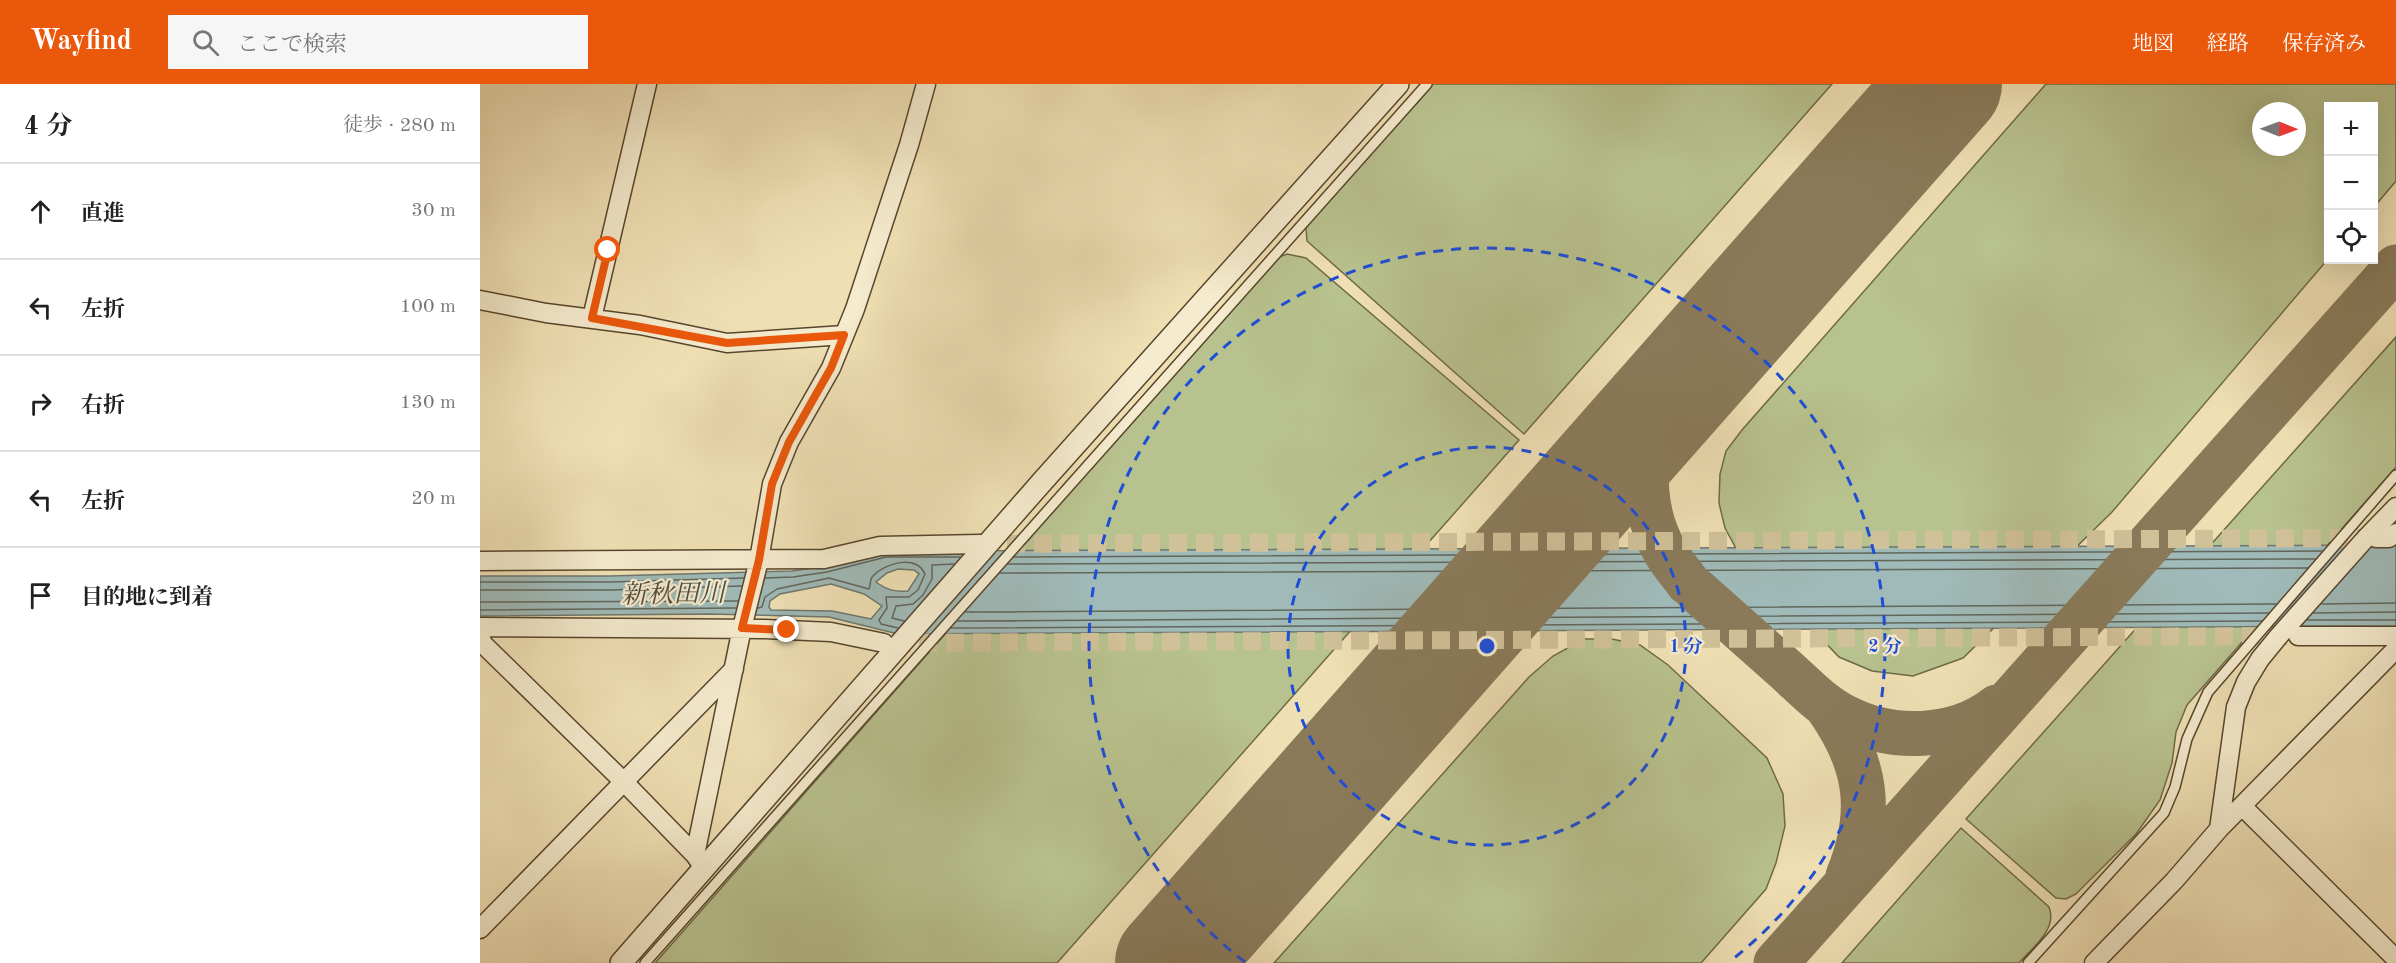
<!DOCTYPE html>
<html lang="ja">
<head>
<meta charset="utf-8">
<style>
	body { margin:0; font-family:"Old Standard TT","Noto Serif JP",serif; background:#f6f6f6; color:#222 }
	.controls { position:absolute; right:18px; top:18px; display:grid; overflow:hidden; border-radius:0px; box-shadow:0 6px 24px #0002 }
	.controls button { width:54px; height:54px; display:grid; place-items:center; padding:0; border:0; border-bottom:2px solid #e0e0e0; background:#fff; color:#222; font:30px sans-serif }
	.compass { position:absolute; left:1772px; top:18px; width:54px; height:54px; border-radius:50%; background:#fff; box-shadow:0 6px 24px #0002; rotate:91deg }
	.stop { position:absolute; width:18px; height:18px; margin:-14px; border:4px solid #ea580c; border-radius:50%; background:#fff }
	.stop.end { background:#ea580c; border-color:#fff; box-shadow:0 2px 6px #0008 }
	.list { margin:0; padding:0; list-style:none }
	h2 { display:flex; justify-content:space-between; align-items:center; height:78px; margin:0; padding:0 24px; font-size:26px }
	h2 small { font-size:20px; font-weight:400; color:#767676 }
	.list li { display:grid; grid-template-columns:39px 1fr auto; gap:18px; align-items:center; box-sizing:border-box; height:96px; padding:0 24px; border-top:2px solid #e0e0e0 }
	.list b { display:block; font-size:22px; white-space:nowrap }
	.list em { font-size:20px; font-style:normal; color:#767676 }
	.icon { flex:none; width:33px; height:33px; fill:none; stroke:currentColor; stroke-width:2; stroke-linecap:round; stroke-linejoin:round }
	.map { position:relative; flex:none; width:1916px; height:879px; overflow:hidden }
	header { display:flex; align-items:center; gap:36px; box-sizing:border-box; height:84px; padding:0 30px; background:#ea580c; color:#fff }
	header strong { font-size:28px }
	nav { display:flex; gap:33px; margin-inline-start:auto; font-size:21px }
	.search { width:420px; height:54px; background:#f6f6f6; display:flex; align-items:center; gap:15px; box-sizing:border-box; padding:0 21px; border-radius:0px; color:#767676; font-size:22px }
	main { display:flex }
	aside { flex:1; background:#fff }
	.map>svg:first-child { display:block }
</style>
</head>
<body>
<header>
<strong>Wayfind</strong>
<div class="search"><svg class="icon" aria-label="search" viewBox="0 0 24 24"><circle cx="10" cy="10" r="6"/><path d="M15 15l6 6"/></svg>ここで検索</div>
<nav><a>地図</a><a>経路</a><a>保存済み</a></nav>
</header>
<main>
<aside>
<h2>4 分<small>徒歩 · 280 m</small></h2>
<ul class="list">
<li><svg class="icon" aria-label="ahead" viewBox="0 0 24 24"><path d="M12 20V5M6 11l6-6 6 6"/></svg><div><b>直進</b></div><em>30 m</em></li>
<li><svg class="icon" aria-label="left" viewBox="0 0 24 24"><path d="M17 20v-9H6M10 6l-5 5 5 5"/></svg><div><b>左折</b></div><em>100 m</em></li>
<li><svg class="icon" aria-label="right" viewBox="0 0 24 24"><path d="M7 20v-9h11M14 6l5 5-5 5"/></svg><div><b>右折</b></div><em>130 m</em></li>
<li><svg class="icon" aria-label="left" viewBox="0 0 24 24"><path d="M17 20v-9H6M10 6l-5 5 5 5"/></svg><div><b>左折</b></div><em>20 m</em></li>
<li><svg class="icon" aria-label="arrive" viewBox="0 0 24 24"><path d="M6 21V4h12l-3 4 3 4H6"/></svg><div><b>目的地に到着</b></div></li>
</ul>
</aside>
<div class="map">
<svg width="1916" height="879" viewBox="0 0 1916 879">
	<rect width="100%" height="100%" fill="#efe0b4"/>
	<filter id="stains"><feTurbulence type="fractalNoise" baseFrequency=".00333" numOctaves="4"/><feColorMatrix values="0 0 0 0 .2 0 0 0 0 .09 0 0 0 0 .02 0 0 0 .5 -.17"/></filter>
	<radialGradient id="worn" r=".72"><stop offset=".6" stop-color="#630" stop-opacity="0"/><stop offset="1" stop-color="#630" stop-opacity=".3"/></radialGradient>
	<path fill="#b8c28e" stroke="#6e6a47" stroke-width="1.5" fill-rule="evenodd" d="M 952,0 L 1352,0 L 1044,350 L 827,157 L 826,144 L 830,138 Z
		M 1566,0 L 1916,0 L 1916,97 L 1894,123 L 1894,22 L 1848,22 L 1848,175 L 1632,428 L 1483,574 L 1433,592 L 1392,587 L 1359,573 L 1258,468 L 1245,444 L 1239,419 L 1240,390 L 1246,367 L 1262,346 ZM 1781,27 L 1817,27 L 1817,63 L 1781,63 Z
		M 807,170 L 826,174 L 1039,356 L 577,879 L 175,879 L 793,178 L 799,173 Z
		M 1916,253 L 1916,383 L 1707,621 L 1696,648 L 1692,679 L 1680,716 L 1656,750 L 1596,810 L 1586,815 L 1576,814 L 1486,735 Z
		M 1104,555 L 1132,555 L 1160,561 L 1188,581 L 1287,674 L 1303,710 L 1305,742 L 1296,779 L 1286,805 L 1221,879 L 794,879 L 1049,593 L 1073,572 Z
		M 1481,744 L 1569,823 C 1578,845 1552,864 1539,879 L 1362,879 Z"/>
	<path fill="#9fbab8" stroke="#6e776e" stroke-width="1.5" fill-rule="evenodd" d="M 1916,453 L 1916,542 L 418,550 L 349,533 L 230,530 L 0,532 L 0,492 L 130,492 L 312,487 L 346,482 L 405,467 L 1902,461 ZM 418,485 L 434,486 L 439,490 L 428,507 C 414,508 407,506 396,498 L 407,489 ZM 351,500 L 384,510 L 402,522 L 391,535 L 352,527 L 291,526 L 289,523 L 290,517 L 300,510 Z"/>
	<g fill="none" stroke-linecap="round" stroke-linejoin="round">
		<path stroke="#62665c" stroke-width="1.5" d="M 534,473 L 1842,467
			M 528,480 L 1836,475
			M 520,489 L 1828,484
			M 285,494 L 313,493 L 347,488 L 406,473 L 480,473
			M 0,498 L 130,498 L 264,494
			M 0,506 L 130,506 L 262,502
			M 0,518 L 258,517
			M 1842,520 L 1916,519
			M 278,524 L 282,523 L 285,513 L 297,505 L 349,494 L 389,505 C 391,501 389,496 393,492 C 405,479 436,470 445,490 L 438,506 L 429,513 L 406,513 L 407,524 L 399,536 L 401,540 L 418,544
			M 0,526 L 256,524
			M 486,528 L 1796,520
			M 1834,529 L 1916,528
			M 1827,536 L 1916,536
			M 424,537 L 412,534 L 416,522 L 433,520 L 443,511 L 452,495 L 452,481 L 474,480
			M 478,537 L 1789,529
			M 471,544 L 1782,537"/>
		<path stroke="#8a7a5a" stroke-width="45" d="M 1205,296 C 1195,311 1183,325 1176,343 C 1160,381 1164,433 1186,469 C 1192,479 1201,489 1208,499
			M 1216,506 C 1245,532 1275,558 1305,585 C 1324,602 1342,622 1365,633 C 1411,657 1475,656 1517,623
			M 1347,623 C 1387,679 1394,728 1368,792
			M 1296,879 L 1916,183"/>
		<path stroke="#8a7a5a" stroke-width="112" d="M 691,879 L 1466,0"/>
		<path stroke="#d1c199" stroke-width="18" stroke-dasharray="18 9" stroke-linecap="butt" d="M 500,460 L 1896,454
			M 412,559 L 1810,552"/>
		<defs>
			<path id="service" d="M 165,879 L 947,0
				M 1548,879 L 1684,729 L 1695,703 L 1707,655 L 1728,608 L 1916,391"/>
			<path id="minor" d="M 0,216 L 66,229 L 160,241 L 247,259 L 364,251
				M 112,234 L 167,0
				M 1896,454 L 1909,454 L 1916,449
				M 0,477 L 344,475 L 400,462 L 500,460
				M 0,543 L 285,545 L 351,548 L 404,559
				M 0,552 L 3,560 L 144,698 L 215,771
				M 1818,552 L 1916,552
				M 1762,722 L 1916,875
				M 1739,745 L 1913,568 L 1916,567
				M 224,784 L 215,771 L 262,544 L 279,476 L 292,400 L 309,358 L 351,284 L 375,225 L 429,61 L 446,0
				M 0,845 L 254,585
				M 1614,879 L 1694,797 L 1739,745 L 1756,623 L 1766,598 L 1780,575 L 1798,553 L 1886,454 L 1916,423"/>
			<path id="tertiary" d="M 141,879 L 561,399 L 918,0"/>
		</defs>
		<use href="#service" stroke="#57462d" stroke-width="12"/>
		<use href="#minor" stroke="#57462d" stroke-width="21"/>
		<use href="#tertiary" stroke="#57462d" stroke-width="24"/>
		<use href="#service" stroke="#f5ebce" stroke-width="9"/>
		<use href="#minor" stroke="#f5ebce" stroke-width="18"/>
		<use href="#tertiary" stroke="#f5ebce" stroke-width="21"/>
	</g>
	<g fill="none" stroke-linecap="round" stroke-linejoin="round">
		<path stroke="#ea580c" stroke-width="8" d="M 128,166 L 112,234 L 247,259 L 364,251 L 351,284 L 309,358 L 292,400 L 279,476 L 262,544 L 307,546"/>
	</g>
	<g fill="none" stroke="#1d4ed8" stroke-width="3" stroke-dasharray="10 8">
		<circle cx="1007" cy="562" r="199"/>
		<path d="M765 878A398 398 0 1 1 1249 878"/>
	</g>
	<g text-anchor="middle" stroke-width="4.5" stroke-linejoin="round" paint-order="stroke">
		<g font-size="26" font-style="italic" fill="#4f4d40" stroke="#f5ebce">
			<text transform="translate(193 509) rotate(-1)" y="9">新秋田川</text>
		</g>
	</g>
	<circle cx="1007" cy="562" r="9" fill="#1d4ed8" stroke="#f5ebce" stroke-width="3"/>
	<g font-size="18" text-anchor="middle" font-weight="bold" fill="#1d4ed8" stroke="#f5ebce" stroke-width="4.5" stroke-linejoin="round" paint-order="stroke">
		<text x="1206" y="568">1 分</text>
		<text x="1405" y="568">2 分</text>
	</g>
	<rect width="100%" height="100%" filter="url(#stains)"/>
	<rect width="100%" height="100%" fill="url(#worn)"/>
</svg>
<div class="controls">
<button>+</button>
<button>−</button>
<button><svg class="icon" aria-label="locate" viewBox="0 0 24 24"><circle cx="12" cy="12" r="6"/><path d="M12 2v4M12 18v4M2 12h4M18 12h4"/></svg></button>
</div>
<svg class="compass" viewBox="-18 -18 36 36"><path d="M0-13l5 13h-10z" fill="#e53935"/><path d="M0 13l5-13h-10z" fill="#767676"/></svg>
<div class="stop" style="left:128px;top:166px"></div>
<div class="stop end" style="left:307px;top:546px"></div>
</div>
</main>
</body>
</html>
